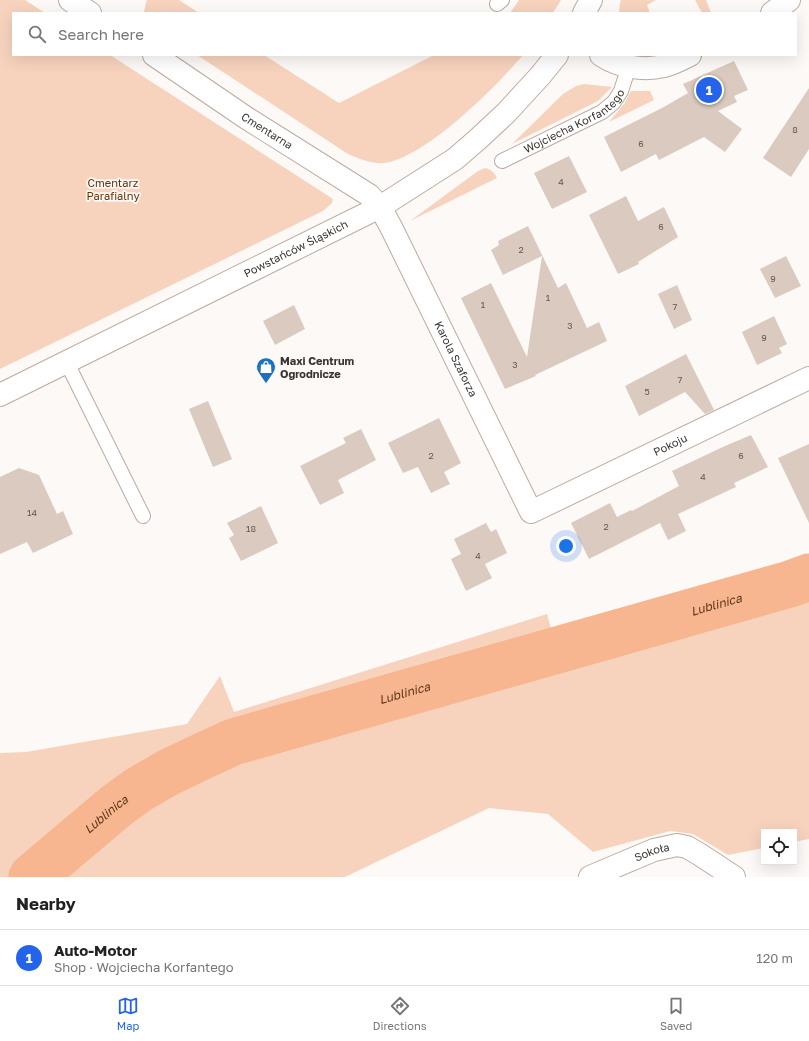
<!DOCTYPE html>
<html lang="en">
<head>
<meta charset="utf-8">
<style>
	body { margin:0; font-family:"Golos Text",sans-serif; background:#f6f6f6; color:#222 }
	.controls { position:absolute; right:12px; bottom:12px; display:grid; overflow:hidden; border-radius:0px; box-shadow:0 4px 16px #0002 }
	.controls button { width:36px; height:36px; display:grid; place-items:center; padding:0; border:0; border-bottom:1px solid #e0e0e0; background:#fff; color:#222; font:20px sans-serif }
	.you { position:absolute; left:566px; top:546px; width:14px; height:14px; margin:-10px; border:3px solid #fff; border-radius:50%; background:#1a73e8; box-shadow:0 0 0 6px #1a73e833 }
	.badge { display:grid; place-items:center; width:26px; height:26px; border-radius:50%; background:#2563eb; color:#fff; font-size:13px; font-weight:700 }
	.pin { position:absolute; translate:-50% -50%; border:2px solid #fff; box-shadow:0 1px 4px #0006 }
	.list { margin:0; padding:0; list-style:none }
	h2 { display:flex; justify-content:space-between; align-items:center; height:52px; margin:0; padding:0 16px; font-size:17px }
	h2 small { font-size:13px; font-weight:400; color:#767676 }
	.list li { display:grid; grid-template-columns:26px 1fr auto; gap:12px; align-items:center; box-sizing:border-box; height:56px; padding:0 16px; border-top:1px solid #e0e0e0 }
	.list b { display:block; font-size:15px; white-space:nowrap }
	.list p { margin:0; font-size:13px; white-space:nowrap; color:#767676 }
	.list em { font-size:13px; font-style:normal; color:#767676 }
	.icon { flex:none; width:22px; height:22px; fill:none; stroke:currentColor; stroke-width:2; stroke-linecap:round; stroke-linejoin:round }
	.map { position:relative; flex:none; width:809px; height:877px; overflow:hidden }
	.search { position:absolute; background:#fff; box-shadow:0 4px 16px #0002; left:12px; right:12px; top:12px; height:44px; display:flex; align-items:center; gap:10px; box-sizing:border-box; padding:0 14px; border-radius:0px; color:#767676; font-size:15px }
	.sheet { height:108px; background:#fff }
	nav { display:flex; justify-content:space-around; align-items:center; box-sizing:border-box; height:56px; border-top:1px solid #e0e0e0; background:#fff; font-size:11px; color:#767676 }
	nav a { display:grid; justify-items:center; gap:2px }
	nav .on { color:#2563eb }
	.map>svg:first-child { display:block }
</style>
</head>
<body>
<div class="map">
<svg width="809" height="877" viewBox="0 0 809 877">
	<rect width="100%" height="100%" fill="#fdf9f7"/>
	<path fill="#f7d3be" d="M 0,0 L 25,0 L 45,13 L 13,13 L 13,55 L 110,55 L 333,199 L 332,203 L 323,211 L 0,369 Z
		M 147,0 L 179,0 L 199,13 L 144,13 L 144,12 L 146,2 Z
		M 519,0 L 561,0 L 553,13 L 510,13 Z
		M 621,0 L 656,0 L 647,5 L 650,13 L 619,13 L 620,3 Z
		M 695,0 L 706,0 L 711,13 L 702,13 Z
		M 197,55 L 264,55 L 339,103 L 434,55 L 523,55 C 496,87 425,158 384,163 C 372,164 359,159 348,154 Z
		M 584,84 L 612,87 L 598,101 L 512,144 L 563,94 L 576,86 Z
		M 631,91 L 650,91 L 654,100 L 609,122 L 624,104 Z
		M 485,168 C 491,169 494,172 497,178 L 410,221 L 478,171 Z
		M 809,569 L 809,839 L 794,842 L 794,832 L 764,832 L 764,848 L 728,855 L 693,834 L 670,831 L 593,852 L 548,814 L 489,808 L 345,877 L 0,877 L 0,753 L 26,752 L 187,724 L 220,676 L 234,712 L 547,614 L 556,646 Z"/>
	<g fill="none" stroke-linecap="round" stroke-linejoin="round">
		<path stroke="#f7b68f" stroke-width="47" id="s1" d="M 32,877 L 116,806 L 138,790 L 169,772 L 207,754 L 233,742 L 790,584 L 809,577"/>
	</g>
	<path fill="#dbcabf" d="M 734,61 L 748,90 L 734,96 L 737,102 L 718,111 L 742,129 L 725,152 L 704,137 L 659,160 L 656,154 L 621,172 L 604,137 L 662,108 L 688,93 L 683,84 Z
		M 809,88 L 809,149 L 791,177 L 763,158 Z
		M 569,156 L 587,192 L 552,209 L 534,173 Z
		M 626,196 L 638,221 L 664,207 L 678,237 L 638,262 L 639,264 L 618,274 L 589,215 Z
		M 528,226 L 558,288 L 566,283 L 587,328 L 599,322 L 607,341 L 535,375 L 536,376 L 505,389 L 461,298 L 491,283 L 527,357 L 542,256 L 503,275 L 491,250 L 499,245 L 498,241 Z
		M 786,256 L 801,286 L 775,298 L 760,269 Z
		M 677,285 L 692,320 L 674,329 L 658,294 Z
		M 294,305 L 305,329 L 275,345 L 263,321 Z
		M 774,316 L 787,344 L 779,348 L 782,353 L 757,365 L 742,332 Z
		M 686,354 L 714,410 L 705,414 L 685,392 L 639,416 L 625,386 Z
		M 208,401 L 232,459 L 213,467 L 189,409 Z
		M 439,418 L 461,463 L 444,472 L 450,484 L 431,493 L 418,467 L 403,473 L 388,443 Z
		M 361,429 L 376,460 L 338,480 L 344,493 L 320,505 L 300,466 L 346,443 L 343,438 Z
		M 751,435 L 768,467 L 734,483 L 736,487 L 678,514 L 686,531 L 668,540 L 660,523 L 589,559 L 571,523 L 610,503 L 617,517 L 631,510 L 632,511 L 679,486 L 672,471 L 725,446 Z
		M 809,444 L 809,523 L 778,458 Z
		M 19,468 L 39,475 L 57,514 L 63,511 L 73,534 L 33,553 L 27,542 L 0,554 L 0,477 Z
		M 261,506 L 278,543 L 241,561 L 229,538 L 234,535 L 227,523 Z
		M 486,523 L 491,532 L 496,529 L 507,553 L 485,564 L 492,578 L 466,591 L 451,559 L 461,554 L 454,539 Z"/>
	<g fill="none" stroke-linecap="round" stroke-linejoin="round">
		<defs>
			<g id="lane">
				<path d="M 497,4 L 502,0"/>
				<path id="s2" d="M 502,161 L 602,112 L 614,102 L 621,91 L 629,66"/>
				<path d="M 66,361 L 143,516"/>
			</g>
			<g id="street">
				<path d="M 772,13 L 789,0"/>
				<path d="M 601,55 C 619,67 643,71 664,66 C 673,64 682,59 690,55"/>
				<path id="s3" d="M 380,207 L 391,227 L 531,512 L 809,378"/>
				<path id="s4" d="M 590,877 L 654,850 L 677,845 L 687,847 L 699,854 L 734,877"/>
			</g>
			<g id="secondary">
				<path d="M 70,0 L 90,13"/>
				<path d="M 584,13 L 591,0"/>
				<path id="s5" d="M 154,55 L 245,117 L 369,195 L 380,207"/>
				<path id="s6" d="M 0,395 L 380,207 L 455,159 L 477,140 L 506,113 L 540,76 L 557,55"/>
			</g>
		</defs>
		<use href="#lane" stroke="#bcaaa1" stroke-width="16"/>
		<use href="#street" stroke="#bcaaa1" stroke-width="24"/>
		<use href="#secondary" stroke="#bcaaa1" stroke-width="24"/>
		<use href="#lane" stroke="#fff" stroke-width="14"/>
		<use href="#street" stroke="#fff" stroke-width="22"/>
		<use href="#secondary" stroke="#fff" stroke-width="22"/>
	</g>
	<defs>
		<symbol id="shop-pin" viewBox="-11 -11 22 30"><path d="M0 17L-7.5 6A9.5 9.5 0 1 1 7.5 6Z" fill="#1d72c0" stroke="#fdf9f7"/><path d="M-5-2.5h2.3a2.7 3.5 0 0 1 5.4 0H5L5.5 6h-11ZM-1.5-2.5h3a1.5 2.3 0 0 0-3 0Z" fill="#fff"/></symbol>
	</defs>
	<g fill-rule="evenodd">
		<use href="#shop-pin" x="255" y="356" width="22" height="30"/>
	</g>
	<g text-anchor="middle" stroke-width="3.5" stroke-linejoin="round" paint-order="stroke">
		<g font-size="9" fill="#625953">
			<text x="795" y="133">8</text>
			<text x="641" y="147">6</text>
			<text x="561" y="185">4</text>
			<text x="661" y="230">6</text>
			<text x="521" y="253">2</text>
			<text x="773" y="282">9</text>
			<text x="548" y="301">1</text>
			<text x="483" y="308">1</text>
			<text x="675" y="310">7</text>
			<text x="570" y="329">3</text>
			<text x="764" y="341">9</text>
			<text x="515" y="368">3</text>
			<text x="680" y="383">7</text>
			<text x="647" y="395">5</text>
			<text x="431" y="459">2</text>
			<text x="741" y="459">6</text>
			<text x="703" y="480">4</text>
			<text x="32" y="516">14</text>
			<text x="606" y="530">2</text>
			<text x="251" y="532">18</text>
			<text x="478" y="559">4</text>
		</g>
		<g font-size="11" fill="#3a332f" stroke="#fdf9f7">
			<text dy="4" stroke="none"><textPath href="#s2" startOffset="83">Wojciecha Korfantego</textPath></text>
			<text dy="4" stroke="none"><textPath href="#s5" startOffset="136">Cmentarna</textPath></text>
			<text dy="4" stroke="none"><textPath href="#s6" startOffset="330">Powstańców Śląskich</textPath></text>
			<text dy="4" stroke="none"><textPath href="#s3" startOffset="170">Karola Szaforza</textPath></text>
			<text dy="4" stroke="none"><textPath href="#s3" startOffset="495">Pokoju</textPath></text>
			<text dy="4" stroke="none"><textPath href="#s4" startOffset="67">Sokoła</textPath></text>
		</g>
		<g font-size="11" fill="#682f00" stroke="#fdf9f7">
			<text x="113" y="187">Cmentarz<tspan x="113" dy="13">Parafialny</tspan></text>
		</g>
		<g font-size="11" font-weight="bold" fill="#3a332f" stroke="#fdf9f7" text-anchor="start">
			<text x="280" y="365">Maxi Centrum<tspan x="280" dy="13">Ogrodnicze</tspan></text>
		</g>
		<g font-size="12" font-style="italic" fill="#5d3317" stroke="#fdf9f7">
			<text dy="4" stroke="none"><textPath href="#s1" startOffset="746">Lublinica</textPath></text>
			<text dy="4" stroke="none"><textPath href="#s1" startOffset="422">Lublinica</textPath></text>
			<text dy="4" stroke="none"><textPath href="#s1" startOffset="97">Lublinica</textPath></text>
		</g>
	</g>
</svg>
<div class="controls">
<button><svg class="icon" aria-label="locate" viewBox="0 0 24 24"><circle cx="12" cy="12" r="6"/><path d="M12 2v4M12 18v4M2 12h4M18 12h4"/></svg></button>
</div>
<div class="you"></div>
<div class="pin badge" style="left:709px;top:90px">1</div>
<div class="search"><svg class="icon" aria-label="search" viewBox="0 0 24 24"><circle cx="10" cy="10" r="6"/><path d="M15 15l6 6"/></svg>Search here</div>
</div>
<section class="sheet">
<h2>Nearby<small></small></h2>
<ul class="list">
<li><span class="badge">1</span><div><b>Auto-Motor</b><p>Shop · Wojciecha Korfantego</p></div><em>120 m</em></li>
</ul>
</section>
<nav>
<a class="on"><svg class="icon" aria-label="map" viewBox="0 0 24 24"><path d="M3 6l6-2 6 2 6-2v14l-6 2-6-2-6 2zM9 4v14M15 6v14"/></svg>Map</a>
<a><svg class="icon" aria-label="directions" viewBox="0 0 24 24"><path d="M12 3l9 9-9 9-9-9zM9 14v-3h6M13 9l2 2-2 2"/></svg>Directions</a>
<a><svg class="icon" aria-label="saved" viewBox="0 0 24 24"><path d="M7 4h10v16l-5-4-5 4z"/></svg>Saved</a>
</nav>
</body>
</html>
